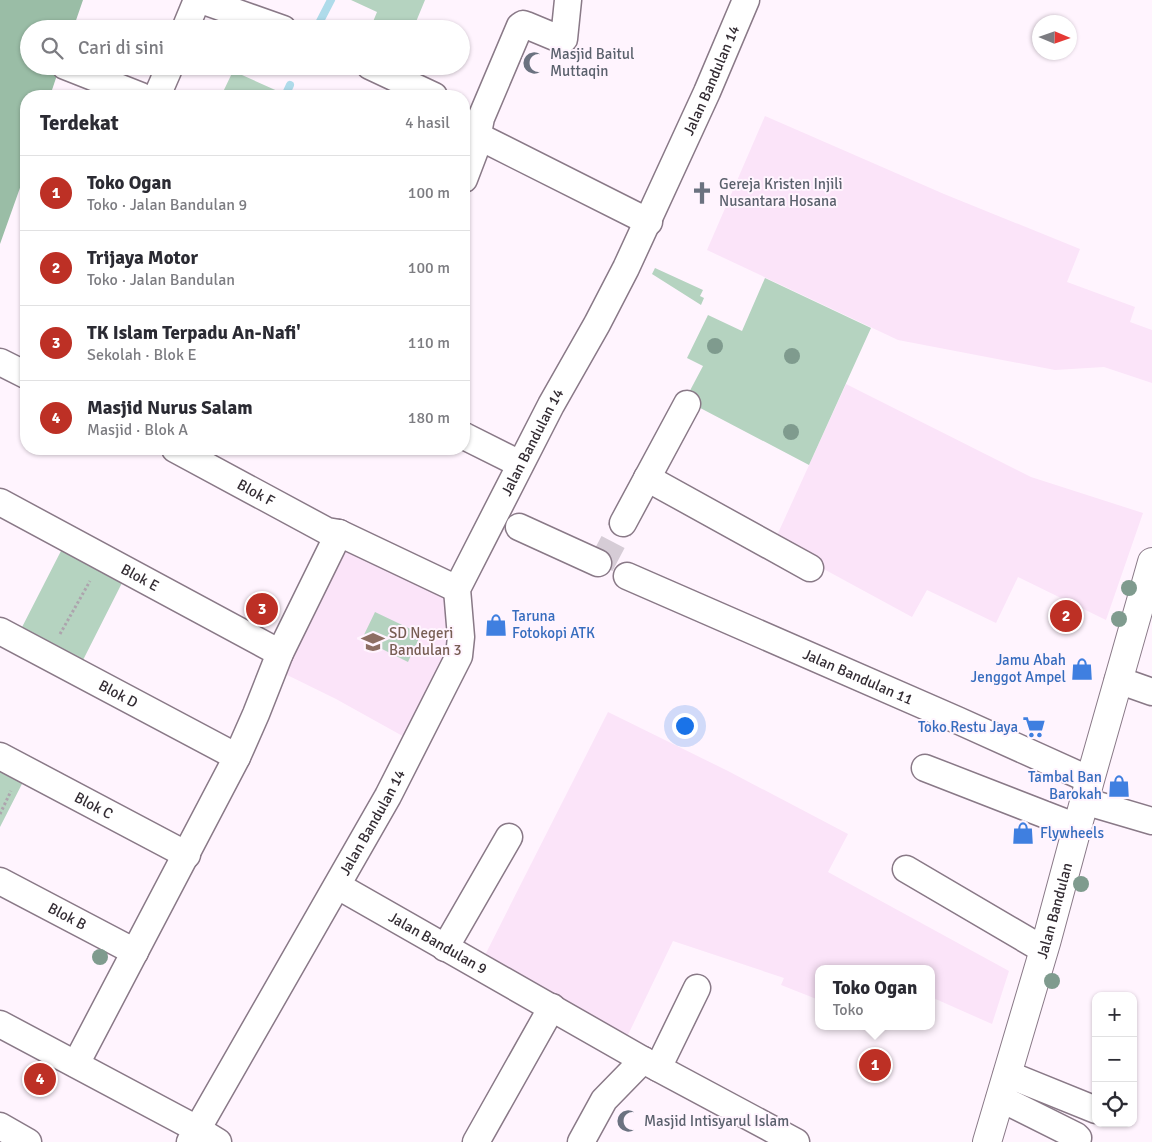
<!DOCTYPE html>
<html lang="id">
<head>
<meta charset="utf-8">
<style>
	body { margin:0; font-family:Signika,sans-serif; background:#f2f2f3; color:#2b2b33 }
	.controls { position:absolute; right:15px; bottom:15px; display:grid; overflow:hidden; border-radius:10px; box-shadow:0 1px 4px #0004 }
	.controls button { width:45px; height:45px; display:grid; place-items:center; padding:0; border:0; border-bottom:1px solid #e1e1e2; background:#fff; color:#2b2b33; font:25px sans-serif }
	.compass { position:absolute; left:1032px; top:15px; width:45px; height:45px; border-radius:50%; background:#fff; box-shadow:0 1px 4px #0004; rotate:92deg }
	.you { position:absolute; left:684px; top:725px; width:18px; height:18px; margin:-12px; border:4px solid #fff; border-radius:50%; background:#1a73e8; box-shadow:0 0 0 8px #1a73e833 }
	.badge { display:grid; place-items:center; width:32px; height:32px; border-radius:50%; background:#bd3025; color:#fff; font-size:16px; font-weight:700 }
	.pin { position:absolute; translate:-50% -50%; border:2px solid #fff; box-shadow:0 1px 5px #0006 }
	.popup { position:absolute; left:815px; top:965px; width:120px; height:65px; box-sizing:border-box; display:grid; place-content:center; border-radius:10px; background:#fff; filter:drop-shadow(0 1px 4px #0005); font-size:16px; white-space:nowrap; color:#7c7c81 }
	.popup b { font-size:19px; color:#2b2b33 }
	.popup::after { content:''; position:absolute; left:50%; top:100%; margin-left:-10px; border:10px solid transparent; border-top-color:#fff }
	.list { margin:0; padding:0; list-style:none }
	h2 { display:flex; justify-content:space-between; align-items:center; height:65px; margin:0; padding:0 20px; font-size:21px }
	h2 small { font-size:16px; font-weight:400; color:#7c7c81 }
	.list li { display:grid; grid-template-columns:32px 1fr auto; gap:15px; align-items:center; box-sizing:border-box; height:75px; padding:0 20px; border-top:1px solid #e1e1e2 }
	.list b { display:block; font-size:19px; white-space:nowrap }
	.list p { margin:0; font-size:16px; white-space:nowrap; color:#7c7c81 }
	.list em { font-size:16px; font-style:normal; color:#7c7c81 }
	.icon { flex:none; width:28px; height:28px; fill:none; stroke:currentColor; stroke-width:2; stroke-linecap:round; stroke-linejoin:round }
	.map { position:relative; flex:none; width:1152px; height:1142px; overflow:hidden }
	.search { position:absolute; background:#fff; box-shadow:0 1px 4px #0004; left:20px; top:20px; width:450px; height:55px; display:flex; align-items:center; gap:12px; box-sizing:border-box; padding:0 18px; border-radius:28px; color:#7c7c81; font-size:19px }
	.panel { position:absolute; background:#fff; box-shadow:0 1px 4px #0004; left:20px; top:90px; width:450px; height:365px; border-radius:20px }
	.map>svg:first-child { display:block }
</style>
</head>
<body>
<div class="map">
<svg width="1152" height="1142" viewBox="0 0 1152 1142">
	<rect width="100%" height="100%" fill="#fff4fe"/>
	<path fill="#fbe4f9" d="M 765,116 L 944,194 L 1080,249 L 1067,282 L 1135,307 L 1130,322 L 1152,330 L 1152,383 L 1104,367 L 1055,370 L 898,340 L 707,250 Z
		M 846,384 L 1031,477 L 1143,513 L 1106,620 L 1018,577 L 996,623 L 927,590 L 912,617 L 774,542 Z
		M 344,543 L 448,593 L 454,636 L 408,739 L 336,699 L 279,671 Z
		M 608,712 L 728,771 L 848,834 L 828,872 L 1009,971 L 992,1024 L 931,997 L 931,969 L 819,969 L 819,1000 L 781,985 L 784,978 L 673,941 L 626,1039 L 482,961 Z"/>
	<path fill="#b5d3c0" d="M 351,0 L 425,0 L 413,29 L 370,29 L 377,12 Z
		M 233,71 L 282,93 L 281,96 L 234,96 L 223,92 Z
		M 655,268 L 703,290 L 700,296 L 704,298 L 701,305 L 652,274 Z
		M 765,278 L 871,328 L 809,465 L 685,400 L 703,366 L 687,358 L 708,315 L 742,331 Z
		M 63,547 L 124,579 L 80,666 L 18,635 Z
		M 375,612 L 421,634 L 408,662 L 362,639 Z
		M 0,765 L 25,778 L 0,827 Z"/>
	<path fill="#9abda6" d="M 0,0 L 83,0 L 73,29 L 29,29 L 29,66 L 60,66 L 50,96 L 26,96 L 26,171 L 0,244 Z"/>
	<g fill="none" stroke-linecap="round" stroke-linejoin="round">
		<path stroke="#afdbea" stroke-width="8" d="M 316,29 L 331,0
			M 285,96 L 290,85"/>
		<path stroke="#d6ccd6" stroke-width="26" stroke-dasharray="26 13" stroke-linecap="butt" d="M 601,565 L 623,523"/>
		<defs>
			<g id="minor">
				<path d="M 201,0 L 283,29"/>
				<path d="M 185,29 L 197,0"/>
				<path d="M 65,66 L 141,96"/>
				<path d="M 370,66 L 434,96"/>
				<path d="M 157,96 L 170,66"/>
				<path d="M 480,137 L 649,222"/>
				<path d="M 464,179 L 480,137 L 479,128 L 481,118 L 520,26 L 523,24 L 526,25 L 562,40 L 564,39 L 568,0"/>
				<path d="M 0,362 L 26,375"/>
				<path d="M 464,436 L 520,464"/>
				<path id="s1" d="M 175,449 L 327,531 L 339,533 L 457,589"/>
				<path d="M 647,478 L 810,568"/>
				<path id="s2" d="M 0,502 L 280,653"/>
				<path d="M 623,523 L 687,404"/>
				<path d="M 519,527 L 598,563"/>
				<path id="s3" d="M 627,576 L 957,720 L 1090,780"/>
				<path id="s4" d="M 0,631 L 237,757"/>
				<path d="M 1118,680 L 1152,692"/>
				<path id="s5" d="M 0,756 L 187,855"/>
				<path d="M 925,768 L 1077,827"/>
				<path d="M 1084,801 L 1152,821"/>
				<path d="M 906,869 L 1044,950"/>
				<path id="s6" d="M 0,881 L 135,952"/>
				<path id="s7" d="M 338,886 L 643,1060 L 796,1142"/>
				<path d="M 445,948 L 509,837"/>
				<path d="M 0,1024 L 197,1129 L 218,1142"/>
				<path d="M 76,1064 L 237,757 L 256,714 L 280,653 L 339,533"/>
				<path d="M 658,1068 L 697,988"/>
				<path d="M 1007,1074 L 1096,1110"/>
				<path d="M 1000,1098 L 1076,1136 L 1078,1138 L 1077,1142"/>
				<path d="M 0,1126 L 28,1142"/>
				<path id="s8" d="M 190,1142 L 388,796 L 459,656 L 461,637 L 457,589 L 551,405 L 597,324 L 626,268 L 707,92 L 746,0"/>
				<path d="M 476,1142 L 552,1007"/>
				<path d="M 581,1142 L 604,1100 L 643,1060"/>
			</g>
			<g id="major">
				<path id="s9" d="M 987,1142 L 1046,943 L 1090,780 L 1152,562"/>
			</g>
		</defs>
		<use href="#minor" stroke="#897987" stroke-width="29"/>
		<use href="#major" stroke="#897987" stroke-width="30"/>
		<path stroke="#ada4ad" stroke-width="3" stroke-dasharray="2.5 2.5" stroke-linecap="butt" d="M 60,634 L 90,581
			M 0,814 L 11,791"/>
		<use href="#minor" stroke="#fff" stroke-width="26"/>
		<use href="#major" stroke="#fff" stroke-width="28"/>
	</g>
	<g fill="#7f9b8e">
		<circle cx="715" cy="346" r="8"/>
		<circle cx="792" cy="356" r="8"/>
		<circle cx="791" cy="432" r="8"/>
		<circle cx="1129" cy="588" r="8"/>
		<circle cx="1119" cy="619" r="8"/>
		<circle cx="1081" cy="884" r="8"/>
		<circle cx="100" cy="957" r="8"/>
		<circle cx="1052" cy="981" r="8"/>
	</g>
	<defs>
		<symbol id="mosque-bare" viewBox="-9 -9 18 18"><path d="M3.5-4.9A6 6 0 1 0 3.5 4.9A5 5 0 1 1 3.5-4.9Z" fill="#6b7280" stroke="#fff4fe" stroke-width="2.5" paint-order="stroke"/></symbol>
		<symbol id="church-bare" viewBox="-9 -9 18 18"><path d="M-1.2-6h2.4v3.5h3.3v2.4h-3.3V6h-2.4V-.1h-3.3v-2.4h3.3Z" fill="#6b7280" stroke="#fff4fe" stroke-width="2.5" paint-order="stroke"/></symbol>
		<symbol id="shop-bare" viewBox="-9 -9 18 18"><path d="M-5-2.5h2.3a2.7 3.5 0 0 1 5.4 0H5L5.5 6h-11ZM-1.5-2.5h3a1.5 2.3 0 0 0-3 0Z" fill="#3f7fe0" stroke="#fff4fe" stroke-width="2.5" paint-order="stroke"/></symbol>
		<symbol id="school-bare" viewBox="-9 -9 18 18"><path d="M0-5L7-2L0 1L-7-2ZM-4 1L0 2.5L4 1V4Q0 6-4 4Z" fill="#8d6e63" stroke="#fff4fe" stroke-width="2.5" paint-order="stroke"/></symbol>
		<symbol id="supermarket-bare" viewBox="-9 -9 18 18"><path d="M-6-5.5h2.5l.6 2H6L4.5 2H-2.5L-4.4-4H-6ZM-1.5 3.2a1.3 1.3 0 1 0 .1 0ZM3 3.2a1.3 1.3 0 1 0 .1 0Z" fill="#3f7fe0" stroke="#fff4fe" stroke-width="2.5" paint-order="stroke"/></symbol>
	</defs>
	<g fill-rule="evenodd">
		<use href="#mosque-bare" x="518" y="47" width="32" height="32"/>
		<use href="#church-bare" x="686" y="177" width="32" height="32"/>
		<use href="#shop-bare" x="480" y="609" width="32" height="32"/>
		<use href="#school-bare" x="357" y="626" width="32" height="32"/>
		<use href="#shop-bare" x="1066" y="653" width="32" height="32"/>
		<use href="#supermarket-bare" x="1018" y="711" width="32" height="32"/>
		<use href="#shop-bare" x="1103" y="770" width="32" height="32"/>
		<use href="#shop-bare" x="1007" y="817" width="32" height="32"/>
		<use href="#mosque-bare" x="612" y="1105" width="32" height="32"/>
	</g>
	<g text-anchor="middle" stroke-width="4" stroke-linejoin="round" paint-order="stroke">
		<g font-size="15" fill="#5b616d" stroke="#fff4fe" text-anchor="start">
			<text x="550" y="59">Masjid Baitul<tspan x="550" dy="17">Muttaqin</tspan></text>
			<text x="719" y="189">Gereja Kristen Injili<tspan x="719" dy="17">Nusantara Hosana</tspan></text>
			<text x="644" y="1126">Masjid Intisyarul Islam</text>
		</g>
		<g font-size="15" fill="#342d34" stroke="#fff4fe">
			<text dy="5" stroke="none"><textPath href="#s8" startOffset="1192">Jalan Bandulan 14</textPath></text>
			<text dy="5" stroke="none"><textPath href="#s8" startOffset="788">Jalan Bandulan 14</textPath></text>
			<text dy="5" stroke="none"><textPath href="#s1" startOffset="92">Blok F</textPath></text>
			<text dy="5" stroke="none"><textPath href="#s2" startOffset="159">Blok E</textPath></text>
			<text dy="5" stroke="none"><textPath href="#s3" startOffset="252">Jalan Bandulan 11</textPath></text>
			<text dy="5" stroke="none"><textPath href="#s4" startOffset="134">Blok D</textPath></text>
			<text dy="5" stroke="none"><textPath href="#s5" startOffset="106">Blok C</textPath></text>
			<text dy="5" stroke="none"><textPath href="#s8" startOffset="368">Jalan Bandulan 14</textPath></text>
			<text dy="5" stroke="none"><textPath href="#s9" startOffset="241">Jalan Bandulan</textPath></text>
			<text dy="5" stroke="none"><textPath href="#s6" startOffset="76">Blok B</textPath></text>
			<text dy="5" stroke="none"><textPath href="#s7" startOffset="115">Jalan Bandulan 9</textPath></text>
		</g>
		<g font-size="15" fill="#366cbe" stroke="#fff4fe" text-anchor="end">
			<text x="512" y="621" text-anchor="start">Taruna<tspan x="512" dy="17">Fotokopi ATK</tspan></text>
			<text x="1066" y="665">Jamu Abah<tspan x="1066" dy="17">Jenggot Ampel</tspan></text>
			<text x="1018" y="732">Toko Restu Jaya</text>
			<text x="1102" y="782">Tambal Ban<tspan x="1102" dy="17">Barokah</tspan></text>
			<text x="1040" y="838" text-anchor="start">Flywheels</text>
		</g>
		<g font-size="15" fill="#785e54" stroke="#fff4fe" text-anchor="start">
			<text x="389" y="638">SD Negeri<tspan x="389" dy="17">Bandulan 3</tspan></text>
		</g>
	</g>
</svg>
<div class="controls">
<button>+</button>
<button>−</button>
<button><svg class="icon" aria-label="locate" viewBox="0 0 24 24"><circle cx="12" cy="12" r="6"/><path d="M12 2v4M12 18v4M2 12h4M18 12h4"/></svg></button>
</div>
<svg class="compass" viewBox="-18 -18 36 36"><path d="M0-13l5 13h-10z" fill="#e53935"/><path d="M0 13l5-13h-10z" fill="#7c7c81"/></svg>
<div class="you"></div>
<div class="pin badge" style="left:875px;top:1065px">1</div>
<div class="popup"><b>Toko Ogan</b>Toko</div>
<div class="pin badge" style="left:1066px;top:616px">2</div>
<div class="pin badge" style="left:262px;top:609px">3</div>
<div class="pin badge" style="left:40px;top:1079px">4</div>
<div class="search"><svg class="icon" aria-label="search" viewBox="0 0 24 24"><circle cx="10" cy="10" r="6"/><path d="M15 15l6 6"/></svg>Cari di sini</div>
<section class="panel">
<h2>Terdekat<small>4 hasil</small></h2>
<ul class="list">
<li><span class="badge">1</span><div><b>Toko Ogan</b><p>Toko · Jalan Bandulan 9</p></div><em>100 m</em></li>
<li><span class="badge">2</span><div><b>Trijaya Motor</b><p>Toko · Jalan Bandulan</p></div><em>100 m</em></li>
<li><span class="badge">3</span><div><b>TK Islam Terpadu An-Nafi'</b><p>Sekolah · Blok E</p></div><em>110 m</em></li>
<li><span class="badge">4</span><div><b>Masjid Nurus Salam</b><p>Masjid · Blok A</p></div><em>180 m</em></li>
</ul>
</section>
</div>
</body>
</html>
